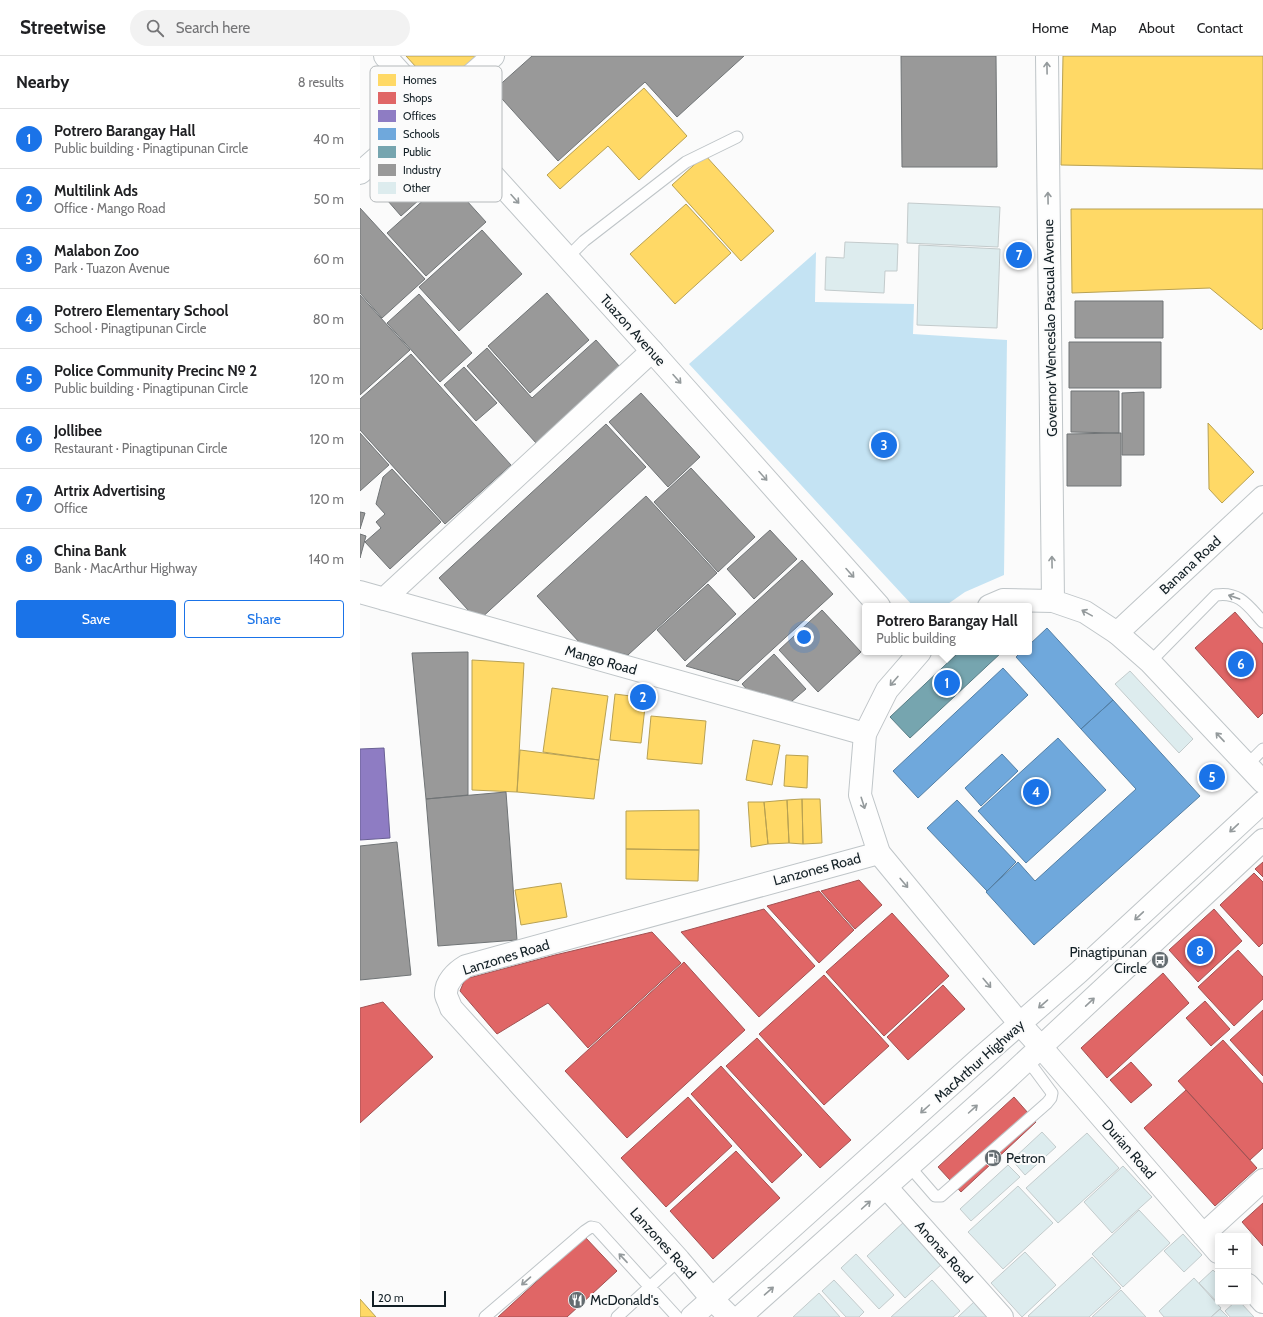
<!DOCTYPE html>
<html lang="en">
<head>
<meta charset="utf-8">
<style>
	body { margin:0; font-family:Cabin,sans-serif; background:#f2f2f2; color:#202124 }
	.controls { position:absolute; right:12px; bottom:12px; display:grid; overflow:hidden; border-radius:4px; box-shadow:0 2px 10px #0003 }
	.controls button { width:36px; height:36px; display:grid; place-items:center; padding:0; border:0; border-bottom:1px solid #e0e0e0; background:#fff; color:#202124; font:20px sans-serif }
	.scale { position:absolute; left:12px; bottom:10px; width:74px; box-sizing:border-box; padding-left:4px; border:2px solid #121f25; border-top:0; font-size:11px; line-height:14px; white-space:nowrap; color:#121f25; -webkit-text-stroke:3px #fbfbfb; paint-order:stroke }
	.you { position:absolute; left:444px; top:581px; width:14px; height:14px; margin:-10px; border:3px solid #fff; border-radius:50%; background:#1a73e8; box-shadow:0 0 0 6px #1a73e833 }
	.badge { display:grid; place-items:center; width:26px; height:26px; border-radius:50%; background:#1a73e8; color:#fff; font-size:13px; font-weight:700 }
	.pin { position:absolute; translate:-50% -50%; border:2px solid #fff; box-shadow:0 1px 4px #0006 }
	.popup { position:absolute; left:502px; top:547px; width:170px; height:52px; box-sizing:border-box; display:grid; place-content:center; border-radius:4px; background:#fff; filter:drop-shadow(0 1px 3px #0005); font-size:13px; white-space:nowrap; color:#757577 }
	.popup b { font-size:15px; color:#202124 }
	.popup::after { content:''; position:absolute; left:50%; top:100%; margin-left:-8px; border:8px solid transparent; border-top-color:#fff }
	.list { margin:0; padding:0; list-style:none }
	h2 { display:flex; justify-content:space-between; align-items:center; height:52px; margin:0; padding:0 16px; font-size:17px }
	h2 small { font-size:13px; font-weight:400; color:#757577 }
	.list li { display:grid; grid-template-columns:26px 1fr auto; gap:12px; align-items:center; box-sizing:border-box; height:60px; padding:0 16px; border-top:1px solid #e0e0e0 }
	.list b { display:block; font-size:15px; white-space:nowrap }
	.list p { margin:0; font-size:13px; white-space:nowrap; color:#757577 }
	.list em { font-size:13px; font-style:normal; color:#757577 }
	.actions { display:flex; gap:8px; padding:12px 16px }
	.actions a { flex:1; padding:9px 0; border:1px solid #1a73e8; border-radius:4px; text-align:center; font-size:14px; color:#1a73e8 }
	.actions .main { background:#1a73e8; color:#fff }
	.icon { flex:none; width:22px; height:22px; fill:none; stroke:currentColor; stroke-width:2; stroke-linecap:round; stroke-linejoin:round }
	.map { position:relative; flex:none; width:903px; height:1261px; overflow:hidden }
	header { display:flex; align-items:center; gap:24px; box-sizing:border-box; height:56px; padding:0 20px; background:#fff; border-bottom:1px solid #e0e0e0 }
	header strong { font-size:19px }
	nav { display:flex; gap:22px; margin-inline-start:auto; font-size:14px }
	.search { width:280px; height:36px; background:#f2f2f2; display:flex; align-items:center; gap:10px; box-sizing:border-box; padding:0 14px; border-radius:22px; color:#757577; font-size:15px }
	main { display:flex }
	aside { flex:1; background:#fff }
	.map>svg:first-child { display:block }
</style>
</head>
<body>
<header>
<strong>Streetwise</strong>
<div class="search"><svg class="icon" aria-label="search" viewBox="0 0 24 24"><circle cx="10" cy="10" r="6"/><path d="M15 15l6 6"/></svg>Search here</div>
<nav><a>Home</a><a>Map</a><a>About</a><a>Contact</a></nav>
</header>
<main>
<aside>
<h2>Nearby<small>8 results</small></h2>
<ul class="list">
<li><span class="badge">1</span><div><b>Potrero Barangay Hall</b><p>Public building · Pinagtipunan Circle</p></div><em>40 m</em></li>
<li><span class="badge">2</span><div><b>Multilink Ads</b><p>Office · Mango Road</p></div><em>50 m</em></li>
<li><span class="badge">3</span><div><b>Malabon Zoo</b><p>Park · Tuazon Avenue</p></div><em>60 m</em></li>
<li><span class="badge">4</span><div><b>Potrero Elementary School</b><p>School · Pinagtipunan Circle</p></div><em>80 m</em></li>
<li><span class="badge">5</span><div><b>Police Community Precinc № 2</b><p>Public building · Pinagtipunan Circle</p></div><em>120 m</em></li>
<li><span class="badge">6</span><div><b>Jollibee</b><p>Restaurant · Pinagtipunan Circle</p></div><em>120 m</em></li>
<li><span class="badge">7</span><div><b>Artrix Advertising</b><p>Office</p></div><em>120 m</em></li>
<li><span class="badge">8</span><div><b>China Bank</b><p>Bank · MacArthur Highway</p></div><em>140 m</em></li>
</ul>
<div class="actions"><a class="main">Save</a><a>Share</a></div>
</aside>
<div class="map">
<svg width="903" height="1261" viewBox="0 0 903 1261">
	<rect width="100%" height="100%" fill="#fbfbfb"/>
	<path fill="#c4e3f3" d="M 456,196 L 455,246 L 554,248 L 553,278 L 647,284 L 644,519 L 605,536 L 585,550 L 553,550 L 329,308 Z"/>
	<path fill="#ffd966" stroke="#b8a152" d="M 46,0 L 117,0 L 78,35 Z
		M 703,0 L 903,0 L 903,113 L 701,109 Z
		M 284,32 L 327,80 L 279,124 L 248,90 L 200,133 L 187,119 Z
		M 345,99 L 414,175 L 381,205 L 312,129 Z
		M 326,148 L 371,197 L 315,248 L 270,198 Z
		M 711,153 L 903,153 L 903,272 L 901,274 L 850,232 L 712,237 Z
		M 848,367 L 894,416 L 862,447 L 849,433 Z
		M 112,604 L 164,607 L 157,736 L 112,734 Z
		M 192,632 L 248,640 L 239,704 L 183,696 Z
		M 255,638 L 286,642 L 281,687 L 250,684 Z
		M 291,660 L 346,665 L 342,708 L 287,703 Z
		M 393,684 L 420,689 L 412,729 L 386,724 Z
		M 160,694 L 239,704 L 234,743 L 157,736 Z
		M 426,699 L 448,700 L 447,732 L 424,730 Z
		M 442,743 L 460,743 L 462,787 L 443,788 Z
		M 442,743 L 443,788 L 429,787 L 427,744 Z
		M 427,744 L 429,787 L 408,788 L 404,746 Z
		M 388,746 L 404,746 L 408,788 L 391,791 Z
		M 339,754 L 339,794 L 266,793 L 266,755 Z
		M 266,793 L 339,794 L 338,825 L 266,823 Z
		M 201,827 L 207,861 L 161,869 L 155,834 Z
		M 0,1243 L 16,1261 L 0,1261 Z"/>
	<path fill="#e06666" stroke="#a25152" d="M 875,556 L 903,588 L 903,657 L 898,662 L 835,592 Z
		M 903,806 L 903,821 L 895,813 Z
		M 894,817 L 903,826 L 903,887 L 899,891 L 860,849 Z
		M 499,824 L 522,849 L 495,873 L 461,835 Z
		M 459,835 L 494,874 L 459,907 L 407,850 Z
		M 404,853 L 455,910 L 399,961 L 321,876 Z
		M 854,853 L 882,885 L 838,926 L 809,894 Z
		M 532,857 L 589,920 L 524,980 L 466,916 Z
		M 292,876 L 321,907 L 228,992 L 188,947 L 137,978 L 100,935 L 105,923 L 195,899 Z
		M 878,894 L 903,921 L 903,943 L 874,970 L 838,931 Z
		M 324,906 L 385,974 L 267,1082 L 205,1015 Z
		M 803,917 L 829,947 L 747,1022 L 721,992 Z
		M 464,919 L 529,990 L 464,1049 L 399,978 Z
		M 583,929 L 605,953 L 548,1004 L 527,981 Z
		M 845,945 L 870,973 L 851,990 L 826,962 Z
		M 23,946 L 73,1001 L 0,1067 L 0,952 Z
		M 903,954 L 903,1020 L 870,984 Z
		M 397,982 L 491,1084 L 460,1112 L 366,1010 Z
		M 863,984 L 903,1028 L 903,1092 L 890,1104 L 818,1025 Z
		M 771,1006 L 792,1029 L 771,1047 L 750,1024 Z
		M 361,1010 L 442,1099 L 412,1127 L 331,1038 Z
		M 826,1034 L 897,1112 L 855,1150 L 784,1072 Z
		M 328,1041 L 372,1090 L 306,1151 L 261,1102 Z
		M 654,1041 L 676,1066 L 601,1136 L 578,1111 Z
		M 376,1095 L 420,1142 L 353,1203 L 310,1155 Z
		M 903,1147 L 903,1190 L 882,1166 Z
		M 225,1181 L 257,1215 L 207,1261 L 138,1261 Z"/>
	<path fill="#8e7cc3" stroke="#696094" d="M 24,692 L 30,782 L 0,784 L 0,693 Z"/>
	<path fill="#6fa8dc" stroke="#537fa5" d="M 687,572 L 753,644 L 721,673 L 656,601 L 661,596 L 669,596 L 669,589 Z
		M 643,612 L 668,639 L 558,742 L 533,715 Z
		M 753,644 L 840,740 L 674,889 L 626,836 L 658,806 L 675,825 L 776,733 L 721,673 Z
		M 698,682 L 746,734 L 666,807 L 618,755 Z
		M 642,698 L 658,715 L 621,750 L 605,732 Z
		M 597,744 L 656,806 L 627,835 L 567,772 Z"/>
	<path fill="#76a5af" stroke="#587d86" d="M 599,596 L 642,596 L 550,682 L 530,661 Z"/>
	<path fill="#999" stroke="#707476" d="M 172,0 L 384,0 L 317,61 L 285,26 L 198,105 L 134,34 Z
		M 541,0 L 636,0 L 637,111 L 542,111 Z
		M 61,87 L 88,118 L 41,160 L 14,129 Z
		M 87,123 L 126,166 L 66,220 L 27,177 Z
		M 0,152 L 65,223 L 22,262 L 0,237 Z
		M 122,174 L 162,218 L 99,275 L 59,231 Z
		M 187,237 L 229,284 L 170,337 L 128,290 Z
		M 59,238 L 112,297 L 80,326 L 27,267 Z
		M 0,239 L 50,294 L 0,339 Z
		M 715,245 L 803,245 L 803,282 L 715,282 Z
		M 236,284 L 260,311 L 176,387 L 107,310 L 127,292 L 172,342 Z
		M 709,286 L 801,286 L 801,332 L 709,332 Z
		M 51,298 L 151,409 L 85,468 L 0,374 L 0,343 Z
		M 104,311 L 137,347 L 116,365 L 84,329 Z
		M 711,335 L 759,335 L 759,377 L 711,376 Z
		M 784,336 L 784,399 L 762,399 L 762,337 Z
		M 281,337 L 340,401 L 308,431 L 249,366 Z
		M 246,368 L 286,411 L 118,565 L 79,522 Z
		M 0,377 L 29,409 L 0,435 Z
		M 761,377 L 761,430 L 707,430 L 707,378 Z
		M 331,412 L 395,481 L 358,516 L 294,446 Z
		M 32,413 L 81,466 L 30,513 L 5,486 L 21,472 L 16,466 L 25,458 L 16,448 L 23,421 Z
		M 286,440 L 357,517 L 268,599 L 220,587 L 177,540 Z
		M 0,456 L 5,457 L 0,473 Z
		M 410,474 L 437,503 L 394,543 L 367,513 Z
		M 0,478 L 6,480 L 0,502 Z
		M 442,504 L 473,538 L 378,625 L 326,610 Z
		M 348,528 L 376,558 L 325,605 L 297,574 Z
		M 462,554 L 501,596 L 458,636 L 419,594 Z
		M 108,596 L 108,739 L 66,743 L 52,597 Z
		M 414,598 L 446,633 L 431,646 L 408,639 L 390,637 L 382,628 Z
		M 146,736 L 157,884 L 78,890 L 66,743 Z
		M 37,786 L 51,919 L 0,924 L 0,790 Z"/>
	<path fill="#ddecee" stroke="#c3cbcc" d="M 548,147 L 640,151 L 638,191 L 547,187 Z
		M 485,186 L 538,188 L 537,215 L 525,215 L 524,237 L 465,234 L 466,201 L 484,202 Z
		M 559,189 L 640,193 L 637,272 L 557,269 Z
		M 770,615 L 833,683 L 819,697 L 755,628 Z
		M 682,1076 L 696,1091 L 665,1119 L 652,1104 Z
		M 727,1077 L 759,1112 L 698,1167 L 666,1132 Z
		M 648,1109 L 660,1121 L 611,1165 L 600,1153 Z
		M 763,1110 L 792,1141 L 752,1177 L 724,1146 Z
		M 658,1130 L 693,1167 L 643,1213 L 608,1176 Z
		M 779,1154 L 810,1187 L 763,1231 L 732,1198 Z
		M 545,1165 L 583,1207 L 545,1242 L 507,1200 Z
		M 823,1178 L 842,1199 L 824,1216 L 804,1195 Z
		M 665,1196 L 696,1229 L 662,1261 L 631,1227 Z
		M 496,1198 L 534,1239 L 519,1253 L 481,1212 Z
		M 732,1201 L 761,1232 L 729,1261 L 669,1261 L 668,1260 Z
		M 853,1214 L 858,1219 L 858,1246 L 862,1246 L 859,1248 L 839,1227 Z
		M 834,1222 L 861,1252 L 851,1261 L 804,1261 L 799,1255 Z
		M 474,1224 L 504,1256 L 499,1261 L 486,1261 L 462,1235 Z
		M 572,1224 L 600,1255 L 593,1261 L 531,1261 Z
		M 761,1234 L 786,1261 L 732,1261 Z
		M 459,1237 L 480,1261 L 433,1261 Z
		M 615,1245 L 630,1261 L 598,1261 Z
		M 875,1246 L 880,1246 L 894,1261 L 870,1261 L 865,1255 Z
		M 860,1253 L 868,1261 L 851,1261 Z"/>
	<g fill="none" stroke-linecap="round" stroke-linejoin="round">
		<defs>
			<path id="service" d="M 208,201 L 224,185 L 326,106 L 377,81
				M 790,606 L 856,539 C 880,535 889,551 903,566
				M 887,709 L 903,693
				M 549,1110 L 575,1140 L 581,1140 L 687,1047 L 691,1042 L 692,1037 L 675,1014 L 667,1004
				M 125,1261 L 225,1175 L 231,1171 L 236,1172 L 317,1261
				M 257,1261 L 319,1204"/>
			<path id="minor" d="M 0,117 L 133,0
				M 0,536 L 505,678
				M 24,543 L 292,295
				M 757,577 L 903,441
				M 681,991 L 858,1196
				M 526,1131 L 642,1261
				M 843,1179 L 903,1124
				M 888,1229 L 903,1246
				M 370,1261 L 353,1244 L 319,1204 L 91,952 C 90,948 87,943 86,939 C 85,926 96,916 106,910 L 519,797"/>
			<path id="secondary" d="M 25,0 L 292,295 L 519,550
				M 687,0 L 693,545
				M 629,550 L 643,544 L 693,545 L 725,556 L 757,577 L 790,606 L 903,726
				M 560,596 L 527,634 L 505,678 L 500,739 L 519,797 L 660,968 L 681,991"/>
			<path id="trunk" d="M 332,1261 L 617,1005 L 719,916 L 903,746
				M 380,1261 L 639,1030 L 903,784"/>
		</defs>
		<use href="#service" stroke="#bfc5c8" stroke-width="13"/>
		<use href="#minor" stroke="#bfc5c8" stroke-width="24"/>
		<use href="#secondary" stroke="#bfc5c8" stroke-width="24"/>
		<use href="#trunk" stroke="#bfc5c8" stroke-width="24"/>
		<use href="#service" stroke="#fefefe" stroke-width="11"/>
		<use href="#minor" stroke="#fefefe" stroke-width="22"/>
		<use href="#secondary" stroke="#fefefe" stroke-width="22"/>
		<use href="#trunk" stroke="#fefefe" stroke-width="22"/>
	</g>
	<defs><path id="oneway-shaft" d="M-6 0H5M1.5-3L5.5 0L1.5 3" fill="none" stroke-width="1.6" stroke-linecap="round" stroke-linejoin="round"/></defs>
	<g stroke="#949a9c">
		<use href="#oneway-shaft" transform="translate(687 12) rotate(-91)"/>
		<use href="#oneway-shaft" transform="translate(688 142) rotate(-91)"/>
		<use href="#oneway-shaft" transform="translate(155 143) rotate(48)"/>
		<use href="#oneway-shaft" transform="translate(317 323) rotate(48)"/>
		<use href="#oneway-shaft" transform="translate(403 420) rotate(48)"/>
		<use href="#oneway-shaft" transform="translate(692 506) rotate(-91)"/>
		<use href="#oneway-shaft" transform="translate(490 517) rotate(48)"/>
		<use href="#oneway-shaft" transform="translate(874 541) rotate(-161)"/>
		<use href="#oneway-shaft" transform="translate(727 557) rotate(-151)"/>
		<use href="#oneway-shaft" transform="translate(534 625) rotate(131)"/>
		<use href="#oneway-shaft" transform="translate(860 681) rotate(-133)"/>
		<use href="#oneway-shaft" transform="translate(503 747) rotate(72)"/>
		<use href="#oneway-shaft" transform="translate(874 772) rotate(137)"/>
		<use href="#oneway-shaft" transform="translate(544 827) rotate(50)"/>
		<use href="#oneway-shaft" transform="translate(779 860) rotate(137)"/>
		<use href="#oneway-shaft" transform="translate(627 927) rotate(50)"/>
		<use href="#oneway-shaft" transform="translate(730 946) rotate(-43)"/>
		<use href="#oneway-shaft" transform="translate(683 948) rotate(139)"/>
		<use href="#oneway-shaft" transform="translate(565 1053) rotate(138)"/>
		<use href="#oneway-shaft" transform="translate(613 1053) rotate(-42)"/>
		<use href="#oneway-shaft" transform="translate(506 1149) rotate(-42)"/>
		<use href="#oneway-shaft" transform="translate(263 1202) rotate(-133)"/>
		<use href="#oneway-shaft" transform="translate(166 1225) rotate(139)"/>
		<use href="#oneway-shaft" transform="translate(409 1235) rotate(-41)"/>
	</g>
	<defs>
		<symbol id="bus-disc" viewBox="-11 -11 22 22"><circle r="9.5" fill="#646c70" stroke="#fbfbfb"/><path d="M-5-6H5V4H4V6H2V4H-2V6H-4V4H-5ZM-3.5-4V0h7V-4ZM-3.5 1.2v1.5H-2V1.2ZM2 1.2v1.5H3.5V1.2Z" fill="#fff"/></symbol>
		<symbol id="fuel-disc" viewBox="-11 -11 22 22"><circle r="9.5" fill="#646c70" stroke="#fbfbfb"/><path d="M-5.5-6h7V0h2V4h1.3V-2.5L3-4.5l.8-.8L6-3V5H2.5V1h-1V6h-7ZM-4.2-4.7v3.2H.2V-4.7Z" fill="#fff"/></symbol>
		<symbol id="restaurant-disc" viewBox="-11 -11 22 22"><circle r="9.5" fill="#646c70" stroke="#fbfbfb"/><path d="M-5-6h1v4h1v-4h1v4h1v-4h1v5L-1.5 .5V6h-2V.5L-5-1ZM5-6V6H3V1.5H1.5Q1.5-4 5-6Z" fill="#fff"/></symbol>
	</defs>
	<g fill-rule="evenodd">
		<use href="#bus-disc" x="790" y="894" width="20" height="20"/>
		<use href="#fuel-disc" x="623" y="1092" width="20" height="20"/>
		<use href="#restaurant-disc" x="207" y="1234" width="20" height="20"/>
	</g>
	<g text-anchor="middle" stroke-width="4" stroke-linejoin="round" paint-order="stroke">
		<g font-size="14" fill="#121f25" stroke="#fbfbfb">
			<text transform="translate(690 272) rotate(-91)" y="5">Governor Wenceslao Pascual Avenue</text>
			<text transform="translate(273 274) rotate(48)" y="5">Tuazon Avenue</text>
			<text transform="translate(830 509) rotate(-43)" y="5">Banana Road</text>
			<text transform="translate(241 604) rotate(16)" y="5">Mango Road</text>
			<text transform="translate(457 813) rotate(-15)" y="5">Lanzones Road</text>
			<text transform="translate(146 901) rotate(-17)" y="5">Lanzones Road</text>
			<text transform="translate(619 1005) rotate(-42)" y="5">MacArthur Highway</text>
			<text transform="translate(769 1093) rotate(49)" y="5">Durian Road</text>
			<text transform="translate(303 1187) rotate(48)" y="5">Lanzones Road</text>
			<text transform="translate(584 1196) rotate(48)" y="5">Anonas Road</text>
		</g>
		<g font-size="14" fill="#121f25" stroke="#fbfbfb" text-anchor="start">
			<text x="787" y="901" text-anchor="end">Pinagtipunan<tspan x="787" dy="16">Circle</tspan></text>
			<text x="646" y="1107">Petron</text>
			<text x="230" y="1249">McDonald's</text>
		</g>
	</g>
	<rect x="10" y="10" width="132" height="136" rx="6" fill="#fbfbfb" stroke="#b5b9bb" stroke-width="1"/>
	<rect x="18" y="18" width="18" height="12" fill="#ffd966"/>
	<rect x="18" y="36" width="18" height="12" fill="#e06666"/>
	<rect x="18" y="54" width="18" height="12" fill="#8e7cc3"/>
	<rect x="18" y="72" width="18" height="12" fill="#6fa8dc"/>
	<rect x="18" y="90" width="18" height="12" fill="#76a5af"/>
	<rect x="18" y="108" width="18" height="12" fill="#999"/>
	<rect x="18" y="126" width="18" height="12" fill="#ddecee"/>
	<g font-size="11" fill="#121f25">
		<text x="43" y="28">Homes</text>
		<text x="43" y="46">Shops</text>
		<text x="43" y="64">Offices</text>
		<text x="43" y="82">Schools</text>
		<text x="43" y="100">Public</text>
		<text x="43" y="118">Industry</text>
		<text x="43" y="136">Other</text>
	</g>
</svg>
<div class="controls">
<button>+</button>
<button>−</button>
</div>
<div class="scale">20 m</div>
<div class="you"></div>
<div class="pin badge" style="left:587px;top:627px">1</div>
<div class="popup"><b>Potrero Barangay Hall</b>Public building</div>
<div class="pin badge" style="left:283px;top:641px">2</div>
<div class="pin badge" style="left:524px;top:389px">3</div>
<div class="pin badge" style="left:676px;top:736px">4</div>
<div class="pin badge" style="left:852px;top:721px">5</div>
<div class="pin badge" style="left:881px;top:608px">6</div>
<div class="pin badge" style="left:659px;top:199px">7</div>
<div class="pin badge" style="left:840px;top:895px">8</div>
</div>
</main>
</body>
</html>
